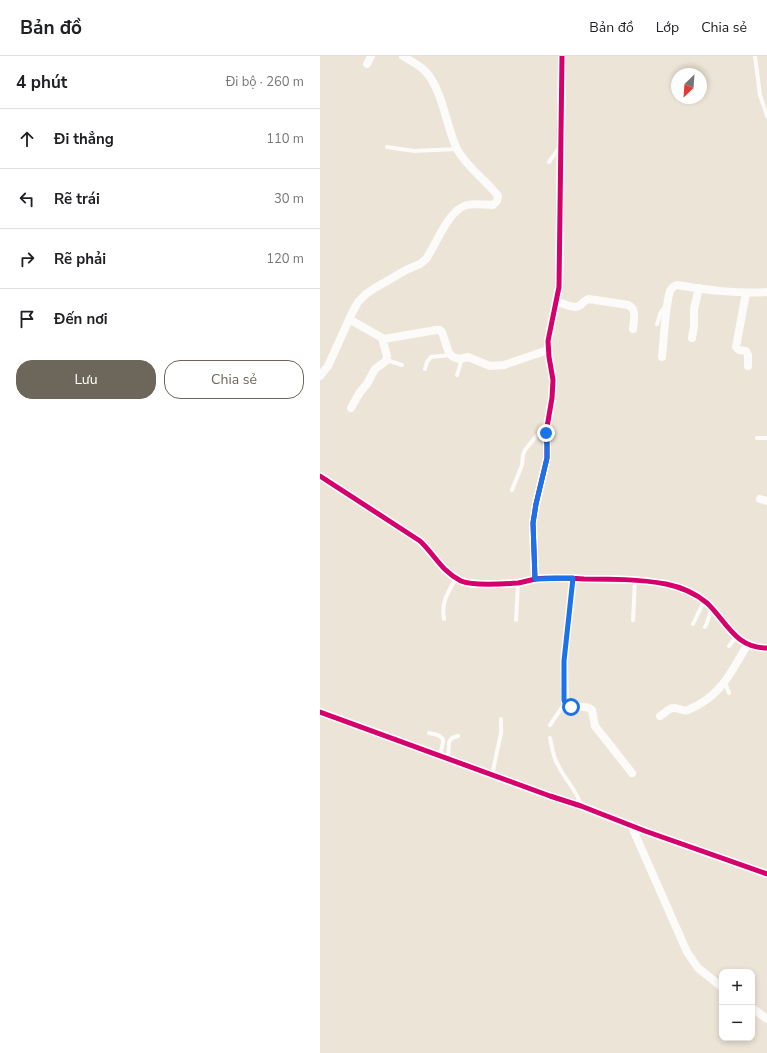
<!DOCTYPE html>
<html lang="vi">
<head>
<meta charset="utf-8">
<style>
	body { margin:0; font-family:"Nunito Sans",sans-serif; background:#f6f6f6; color:#202124 }
	.controls { position:absolute; right:12px; bottom:12px; display:grid; overflow:hidden; border-radius:8px; box-shadow:0 2px 6px #0003 }
	.controls button { width:36px; height:36px; display:grid; place-items:center; padding:0; border:0; border-bottom:1px solid #e0e0e0; background:#fff; color:#202124; font:20px sans-serif }
	.compass { position:absolute; left:351px; top:12px; width:36px; height:36px; border-radius:50%; background:#fff; box-shadow:0 2px 6px #0003; rotate:205deg }
	.stop { position:absolute; width:12px; height:12px; margin:-9px; border:3px solid #1a73e8; border-radius:50%; background:#fff }
	.stop.end { background:#1a73e8; border-color:#fff; box-shadow:0 1px 4px #0008 }
	.list { margin:0; padding:0; list-style:none }
	h2 { display:flex; justify-content:space-between; align-items:center; height:52px; margin:0; padding:0 16px; font-size:17px }
	h2 small { font-size:13px; font-weight:400; color:#757577 }
	.list li { display:grid; grid-template-columns:26px 1fr auto; gap:12px; align-items:center; box-sizing:border-box; height:60px; padding:0 16px; border-top:1px solid #e0e0e0 }
	.list b { display:block; font-size:15px; white-space:nowrap }
	.list em { font-size:13px; font-style:normal; color:#757577 }
	.actions { display:flex; gap:8px; padding:12px 16px }
	.actions a { flex:1; padding:9px 0; border:1px solid #6d665a; border-radius:16px; text-align:center; font-size:14px; color:#6d665a }
	.actions .main { background:#6d665a; color:#fff }
	.icon { flex:none; width:22px; height:22px; fill:none; stroke:currentColor; stroke-width:2; stroke-linecap:round; stroke-linejoin:round }
	.map { position:relative; flex:none; width:447px; height:997px; overflow:hidden }
	header { display:flex; align-items:center; gap:24px; box-sizing:border-box; height:56px; padding:0 20px; background:#fff; border-bottom:1px solid #e0e0e0 }
	header strong { font-size:19px }
	nav { display:flex; gap:22px; margin-inline-start:auto; font-size:14px }
	main { display:flex }
	aside { flex:1; background:#fff }
	.map>svg:first-child { display:block }
</style>
</head>
<body>
<header>
<strong>Bản đồ</strong>
<nav><a>Bản đồ</a><a>Lớp</a><a>Chia sẻ</a></nav>
</header>
<main>
<aside>
<h2>4 phút<small>Đi bộ · 260 m</small></h2>
<ul class="list">
<li><svg class="icon" aria-label="ahead" viewBox="0 0 24 24"><path d="M12 20V5M6 11l6-6 6 6"/></svg><div><b>Đi thẳng</b></div><em>110 m</em></li>
<li><svg class="icon" aria-label="left" viewBox="0 0 24 24"><path d="M17 20v-9H6M10 6l-5 5 5 5"/></svg><div><b>Rẽ trái</b></div><em>30 m</em></li>
<li><svg class="icon" aria-label="right" viewBox="0 0 24 24"><path d="M7 20v-9h11M14 6l5 5-5 5"/></svg><div><b>Rẽ phải</b></div><em>120 m</em></li>
<li><svg class="icon" aria-label="arrive" viewBox="0 0 24 24"><path d="M6 21V4h12l-3 4 3 4H6"/></svg><div><b>Đến nơi</b></div></li>
</ul>
<div class="actions"><a class="main">Lưu</a><a>Chia sẻ</a></div>
</aside>
<div class="map">
<svg width="447" height="997" viewBox="0 0 447 997">
	<rect width="100%" height="100%" fill="#ece4d6"/>
	<g fill="none" stroke-linecap="round" stroke-linejoin="round">
		<path stroke="#fcfbf9" stroke-width="4" d="M 435,0 L 440,39 L 447,60
			M 67,91 L 94,95 L 137,93
			M 229,106 L 239,92
			M 337,268 L 341,256 L 345,251
			M 67,304 L 82,309
			M 105,313 L 107,306 L 111,301 L 131,299
			M 137,319 L 142,303
			M 437,382 L 447,382
			M 192,434 L 202,409 L 203,399 L 205,394 L 217,379 L 226,373
			M 124,563 C 121,545 128,537 136,522
			M 196,564 L 198,527
			M 313,564 L 315,524
			M 373,568 L 384,545
			M 385,571 C 389,565 388,559 392,553
			M 409,590 L 416,581
			M 405,626 L 409,637
			M 230,669 L 245,647
			M 109,677 L 118,679 L 123,683 L 123,686 L 120,700
			M 230,682 C 232,691 233,701 238,709 C 245,724 257,734 261,750
			M 128,703 L 129,686 L 132,682 L 138,680
			M 172,719 L 181,677 L 181,663"/>
		<path stroke="#fcfbf9" stroke-width="8" d="M 47,8 L 51,0
			M 426,237 L 416,291 L 419,294 L 426,295 L 428,299 L 428,310
			M 236,245 C 242,247 253,253 259,250 C 263,248 264,244 269,243 L 308,249 C 317,253 314,264 313,273
			M 29,263 L 64,283 L 116,274 L 120,274 L 122,276 L 129,297 L 133,301 L 139,303 L 148,301 L 170,310 L 184,309 L 228,294
			M 372,282 L 374,270 L 374,253 L 379,232
			M 342,301 C 344,282 345,251 350,235 C 352,231 354,230 357,229 C 387,234 416,238 447,236
			M 0,320 L 8,310 L 32,257 L 38,246 L 46,238 L 55,232 L 86,214 L 100,208 L 106,203 C 117,187 128,154 147,149 C 155,147 165,149 173,149 L 177,145 L 178,140 C 165,123 147,112 137,93 C 126,70 123,35 106,16 C 100,9 90,5 83,0
			M 31,352 L 40,336 L 47,328 L 55,313 L 66,305 L 67,300 L 62,282
			M 0,420 L 100,485 C 115,499 121,515 141,525 C 152,530 184,528 198,527 C 204,526 210,524 216,523 C 231,521 248,522 264,523 C 291,523 319,523 346,528 C 361,531 375,537 387,547 C 407,566 415,592 447,592
			M 440,443 L 447,445
			M 253,522 L 244,605 L 245,647 C 253,655 264,647 272,654 L 275,670 L 312,717
			M 215,523 L 213,467 L 216,448 L 227,402 L 227,388 L 226,377 L 232,342 L 233,324 L 229,301 L 228,285 L 239,231 L 242,0
			M 0,656 L 230,740 L 261,750 L 325,775 L 447,818
			M 340,660 C 344,658 349,652 353,652 C 359,651 362,656 368,654 C 400,641 411,617 427,589
			M 311,769 L 367,896 L 378,912 L 402,931
			M 432,952 L 447,963"/>
		<defs>
			<path id="cycleway" d="M 0,420 L 100,485 C 115,499 121,515 141,525 C 152,530 184,528 198,527 C 204,526 210,524 216,523 C 231,521 248,522 264,523 C 291,523 319,523 346,528 C 361,531 375,537 387,547 C 407,566 415,592 447,592
				M 215,523 L 213,467 L 216,448 L 227,402 L 227,388 L 226,377 L 232,342 L 233,324 L 229,301 L 228,285 L 239,231 L 242,0
				M 0,656 L 230,740 L 261,750 L 325,775 L 447,818"/>
		</defs>
		<use href="#cycleway" stroke="#fff" stroke-width="8"/>
		<use href="#cycleway" stroke="#d6006c" stroke-width="5"/>
	</g>
	<g fill="none" stroke-linecap="round" stroke-linejoin="round">
		<path stroke="#1a73e8" stroke-width="5" d="M 226,377 L 227,388 L 227,402 L 216,448 L 213,467 L 215,523 L 253,522 L 244,605 L 244,644 L 245,647 L 251,651"/>
	</g>
</svg>
<div class="controls">
<button>+</button>
<button>−</button>
</div>
<svg class="compass" viewBox="-18 -18 36 36"><path d="M0-13l5 13h-10z" fill="#e53935"/><path d="M0 13l5-13h-10z" fill="#757577"/></svg>
<div class="stop" style="left:251px;top:651px"></div>
<div class="stop end" style="left:226px;top:377px"></div>
</div>
</main>
</body>
</html>
